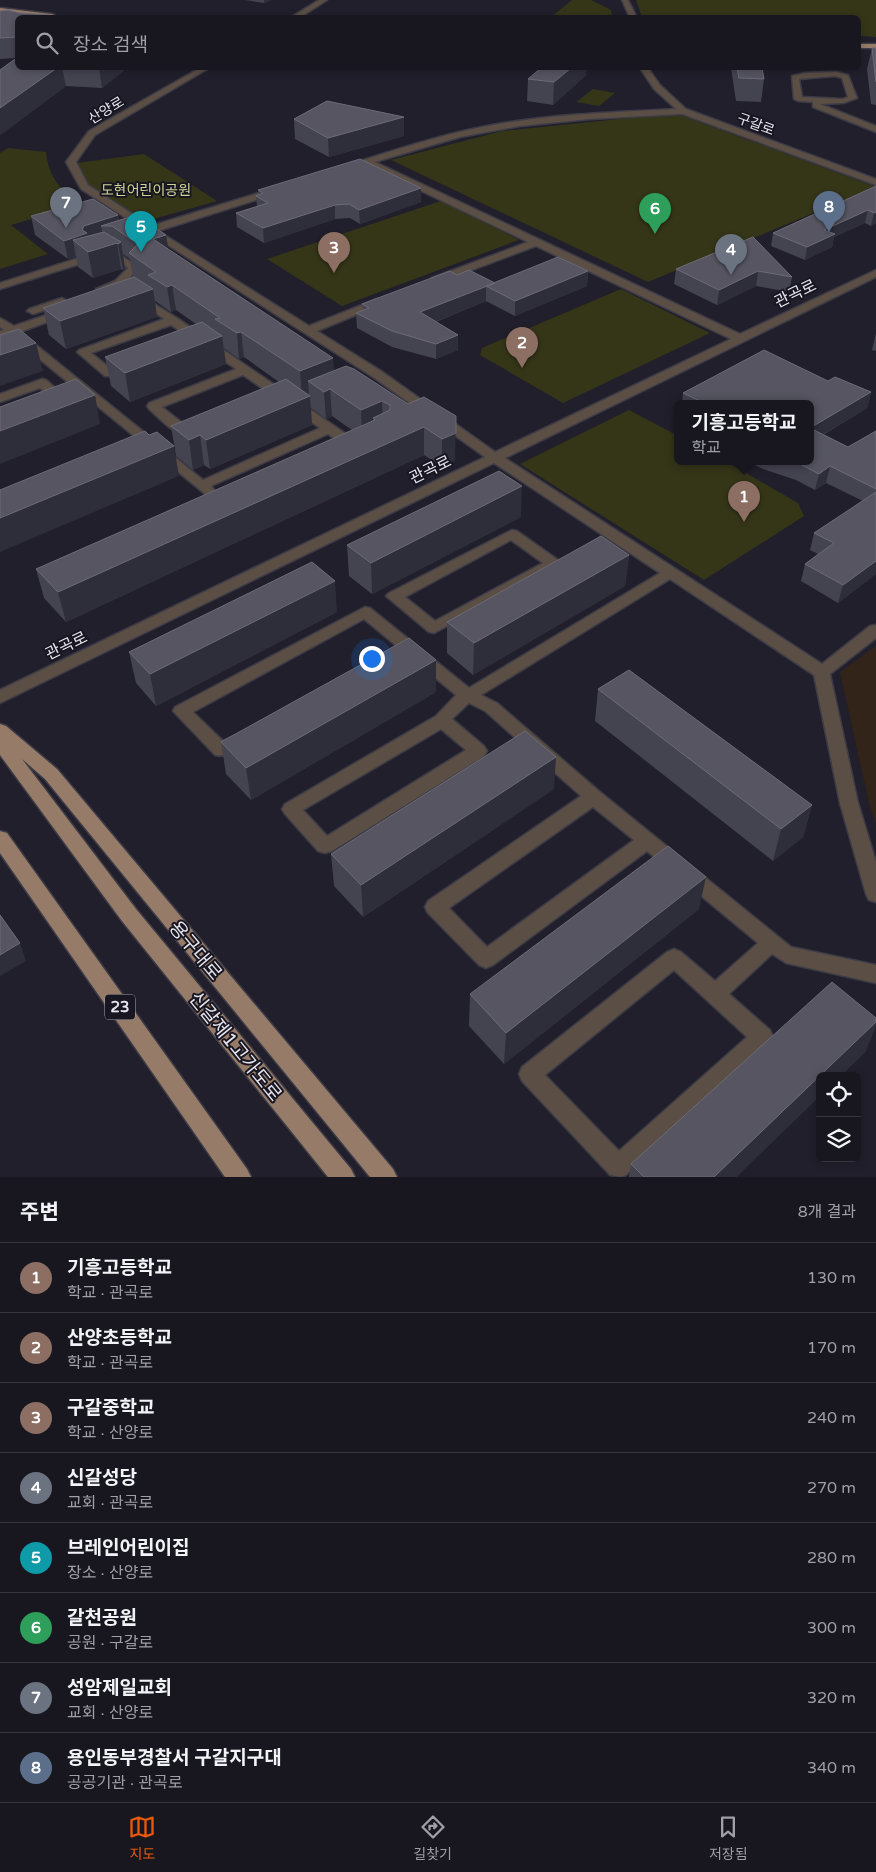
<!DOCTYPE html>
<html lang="ko">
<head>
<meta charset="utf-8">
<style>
	body { margin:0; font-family:"Varela Round","Noto Sans KR",sans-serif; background:#25242d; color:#f1f3f6 }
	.controls { position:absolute; right:15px; bottom:15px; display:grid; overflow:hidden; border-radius:8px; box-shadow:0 2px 8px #0003 }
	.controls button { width:45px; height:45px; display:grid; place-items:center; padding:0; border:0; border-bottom:1px solid #36363e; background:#181720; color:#f1f3f6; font:25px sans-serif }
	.you { position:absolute; left:371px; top:658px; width:18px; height:18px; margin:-12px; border:4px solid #fff; border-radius:50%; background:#1a73e8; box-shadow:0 0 0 8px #1a73e833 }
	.badge { display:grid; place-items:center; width:32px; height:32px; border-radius:50%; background:#ea580c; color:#fff; font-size:16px; font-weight:700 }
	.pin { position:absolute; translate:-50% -41px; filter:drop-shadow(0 1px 2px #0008) }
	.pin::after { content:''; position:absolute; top:26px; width:18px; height:15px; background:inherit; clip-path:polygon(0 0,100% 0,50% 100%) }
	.popup { position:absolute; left:674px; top:400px; width:140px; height:65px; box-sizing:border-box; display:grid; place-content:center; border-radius:8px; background:#181720; filter:drop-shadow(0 1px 4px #0005); font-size:16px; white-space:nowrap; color:#9f9fa5 }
	.popup b { font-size:19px; color:#f1f3f6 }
	.popup::after { content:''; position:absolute; left:50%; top:100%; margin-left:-10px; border:10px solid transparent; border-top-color:#181720 }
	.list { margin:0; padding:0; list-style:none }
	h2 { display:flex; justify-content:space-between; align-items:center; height:65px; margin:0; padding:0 20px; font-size:21px }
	h2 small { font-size:16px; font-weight:400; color:#9f9fa5 }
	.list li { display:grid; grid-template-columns:32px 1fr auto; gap:15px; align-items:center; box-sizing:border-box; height:70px; padding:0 20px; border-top:1px solid #36363e }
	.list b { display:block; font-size:19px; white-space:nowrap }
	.list p { margin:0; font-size:16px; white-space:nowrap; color:#9f9fa5 }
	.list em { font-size:16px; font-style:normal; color:#9f9fa5 }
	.icon { flex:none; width:28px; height:28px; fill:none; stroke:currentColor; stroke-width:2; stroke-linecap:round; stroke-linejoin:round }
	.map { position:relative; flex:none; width:876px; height:1177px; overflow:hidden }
	.search { position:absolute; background:#181720; box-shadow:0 2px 8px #0003; left:15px; right:15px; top:15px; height:55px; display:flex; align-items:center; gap:12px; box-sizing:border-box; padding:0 18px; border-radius:8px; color:#9f9fa5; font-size:19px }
	.sheet { height:625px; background:#181720 }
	nav { display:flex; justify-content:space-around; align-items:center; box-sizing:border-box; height:70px; border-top:1px solid #36363e; background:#181720; font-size:14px; color:#9f9fa5 }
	nav a { display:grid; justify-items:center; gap:2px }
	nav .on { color:#ea580c }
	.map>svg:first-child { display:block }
</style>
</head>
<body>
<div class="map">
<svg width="876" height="1177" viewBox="0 0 876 1177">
	<rect width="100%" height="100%" fill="#201f2b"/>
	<path fill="#332419" d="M 876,646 L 876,824 L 869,803 L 840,672 Z"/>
	<path fill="#353618" d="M 572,0 L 591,0 L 611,10 L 612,17 L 551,17 Z
		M 636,0 L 876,0 L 876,37 L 859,36 L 858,18 L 642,17 Z
		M 593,89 L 615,93 L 599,106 L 576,102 Z
		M 648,116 L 683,116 L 876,187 L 648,282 L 391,160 L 502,131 Z
		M 8,148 L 46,152 C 49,179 61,190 82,204 L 11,225 L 48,254 L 0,269 L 0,153 Z
		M 144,154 L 217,201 L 143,222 L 89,185 L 77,163 Z
		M 441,201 L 519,240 L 342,306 L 267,259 Z
		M 621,289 L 710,333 L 563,403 L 480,355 L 482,348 Z
		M 629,410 L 678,436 L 678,461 L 725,461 L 798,503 L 804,516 L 704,580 L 520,464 Z"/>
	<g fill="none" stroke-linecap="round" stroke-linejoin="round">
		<defs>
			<path id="minor" d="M 319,0 L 327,0 L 299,18 L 290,18 Z
				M 622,0 L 628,0 L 637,18 L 630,18 Z
				M 200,68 L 209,68 L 95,135 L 76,162 L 88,185 L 151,226 L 272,189 L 278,189 L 278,193 L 158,231 L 309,326 L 377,299 L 385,299 L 386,301 L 385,303 L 317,331 L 381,371 L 495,452 L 731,339 L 536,246 L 440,282 L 432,282 L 431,280 L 432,278 L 528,242 L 367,165 L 347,171 L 344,170 L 344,166 C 395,150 445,133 498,124 C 557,114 616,112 676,109 L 654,89 L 640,68 L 648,68 L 660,85 L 686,109 L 876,179 L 876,185 L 682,114 L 590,119 L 520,126 L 460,137 L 375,162 L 740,334 L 876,270 L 876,277 L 505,458 L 822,664 L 870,626 L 876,625 L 876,638 L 830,674 L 858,803 L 876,862 L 876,902 L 869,900 L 866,894 L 840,803 L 814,675 L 670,579 L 481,695 L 497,703 L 600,792 L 791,947 L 876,965 L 876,983 L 786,963 L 772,954 L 729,994 L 770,1030 L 773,1037 L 770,1044 L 626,1175 L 621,1177 L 610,1175 L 522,1081 L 519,1074 L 522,1067 L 667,952 L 674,949 L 681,952 L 715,981 L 758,943 L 647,851 L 493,965 L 486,968 L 479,965 L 428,913 L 425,907 L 428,901 L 581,796 L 485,711 L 469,703 L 452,719 L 484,746 L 487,751 L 484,756 L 332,851 L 325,853 L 318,851 L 285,814 L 282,809 L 285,804 L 436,716 L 456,695 L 364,619 L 193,712 L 223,741 L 240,733 L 246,735 L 249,739 C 243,749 226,758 215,755 L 173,711 L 175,707 L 365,607 L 370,608 L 469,688 L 660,573 L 494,463 L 0,703 L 0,690 L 485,457 L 373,377 L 81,189 L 66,162 L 89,131 ZM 441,729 L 466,750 L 327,836 L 303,810 ZM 593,807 L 634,840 L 487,947 L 449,908 ZM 674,970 L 747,1037 L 619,1151 L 545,1075 Z
				M 836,72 L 848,75 L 857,98 L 843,103 L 820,104 L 876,126 L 876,132 L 813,107 L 813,102 L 798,101 L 794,99 L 792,76 L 805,73 ZM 835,76 L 842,78 L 848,97 L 843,99 L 802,97 L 799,79 Z
				M 104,250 L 115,251 L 139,268 L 123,285 L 101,292 L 96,289 L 115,281 L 128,268 L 109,256 L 105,256 L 0,289 L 0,283 Z
				M 140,295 L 177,318 L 349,436 L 354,450 C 350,455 345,455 339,454 L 337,451 L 340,448 L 338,441 L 328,434 L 211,486 L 219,496 L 205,510 L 195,510 L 193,507 L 205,495 L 204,493 L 10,335 L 0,338 L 0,331 L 4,330 L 0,327 L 0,318 L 14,326 L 61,310 L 69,310 L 71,312 L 69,314 L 20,332 L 203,480 L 320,428 L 243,375 L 162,407 L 186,426 L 193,424 L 199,428 C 183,447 162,420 149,409 L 147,406 L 149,403 L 236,369 L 171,325 L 91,353 L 110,368 L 126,362 L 132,366 L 113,376 L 105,376 L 77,352 L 79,350 L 164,319 L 136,300 L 135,298 Z
				M 62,298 L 67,301 L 66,303 L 33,314 L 27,311 L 29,309 Z
				M 42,379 L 46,380 L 68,399 L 70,402 L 68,405 L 60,405 L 40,388 L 0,402 L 0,394 Z
				M 512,530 L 517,531 L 558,560 L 560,563 L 558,566 L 434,633 L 429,632 L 386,596 L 389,593 ZM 511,540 L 543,563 L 435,621 L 405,597 Z"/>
			<path id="major" d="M 0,8 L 52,14 L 56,16 L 47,18 L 0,12 Z
				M 858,44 L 876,44 L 876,48 L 858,48 Z
				M 0,724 L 6,726 L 57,769 L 393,1169 L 397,1177 L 370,1177 L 45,779 L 22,759 L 136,909 L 351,1169 L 355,1177 L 328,1177 L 122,921 L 0,755 Z
				M 0,831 L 7,833 L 247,1169 L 251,1177 L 225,1177 L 0,853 Z"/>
		</defs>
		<use href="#minor" stroke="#3c3b46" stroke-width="3"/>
		<use href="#major" stroke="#3c3b46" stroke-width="3"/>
		<use href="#minor" fill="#5b4e45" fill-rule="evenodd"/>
		<use href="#major" fill="#967b68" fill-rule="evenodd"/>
	</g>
	<path fill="#444350" d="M 245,0 L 271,0 L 264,3 Z
		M 0,11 L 18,18 L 18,68 L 127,68 L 102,88 L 66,86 L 0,135 L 0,70 L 16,58 L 0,59 Z
		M 872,48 L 876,48 L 876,105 L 871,104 L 867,69 Z
		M 731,68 L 762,68 L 764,79 L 761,102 L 736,101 Z
		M 586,75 L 553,105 L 527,101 L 528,79 Z
		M 294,119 L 404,136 L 329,157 L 295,139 Z
		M 876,186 L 876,223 L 871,226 L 865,223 L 834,237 L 832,247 L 805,260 L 771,246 L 773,233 Z
		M 421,188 L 421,202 L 360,224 L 350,218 L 335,219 L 264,243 L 237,227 L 236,213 L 257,207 L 256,196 L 259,195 L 258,190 Z
		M 118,215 L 119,220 L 166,235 L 168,249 L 334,370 L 408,404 L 424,397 L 455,460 L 442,467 L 424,455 L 66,622 L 44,598 L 36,569 L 352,430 L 332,416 L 326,419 L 311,408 L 312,425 L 210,469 L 204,465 L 193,470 L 176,456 L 171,426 L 279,382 L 244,357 L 239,359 L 224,348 L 226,364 L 130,402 L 111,386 L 105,357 L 196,324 L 176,310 L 171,312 L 155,301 L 157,317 L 66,349 L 49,335 L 43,308 L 133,277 L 130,259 L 123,254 L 125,268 L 123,270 L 121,269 L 93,278 L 78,267 L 76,257 L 68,259 L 35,235 L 31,216 Z
		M 753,237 L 792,277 L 789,292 L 756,286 L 717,305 L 674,284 L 676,269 Z
		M 588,271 L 587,286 L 515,316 L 486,301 L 436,322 L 458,335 L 458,350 L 436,359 L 392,347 L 357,328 L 356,313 L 363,310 L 362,304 L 495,283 Z
		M 876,333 L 876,351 L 872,350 Z
		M 828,381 L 871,392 L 867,408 L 823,435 L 848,447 L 876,431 L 876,574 L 838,603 L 801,581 L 805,564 L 818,554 L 810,550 L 814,533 L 863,501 L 826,483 L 815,490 L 796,480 L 763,469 L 747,461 L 810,461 L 810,403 L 682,403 L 683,393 Z
		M 521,517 L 372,594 L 349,576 L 347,545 Z
		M 629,555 L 625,586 L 473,675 L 447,653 L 447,622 Z
		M 337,612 L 156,706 L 136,683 L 129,652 Z
		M 598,689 L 812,805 L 803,837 L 773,861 L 595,721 Z
		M 436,692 L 251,800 L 226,774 L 221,742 Z
		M 554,789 L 363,917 L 334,886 L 331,854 Z
		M 699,909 L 504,1064 L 469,1026 L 470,994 Z
		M 866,1051 L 736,1177 L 629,1177 L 631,1164 Z"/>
	<path fill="#2e2d3a" d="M 264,0 L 271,0 L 264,3 Z
		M 57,68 L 62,68 L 66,86 L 0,135 L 0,108 Z
		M 99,68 L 127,68 L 102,88 Z
		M 571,68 L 587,68 L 586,75 L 553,105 L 554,82 Z
		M 404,117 L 404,136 L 329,157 L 328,138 Z
		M 421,188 L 421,202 L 360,224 L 359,210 Z
		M 335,205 L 335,219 L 264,243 L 263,228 Z
		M 868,210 L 865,223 L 834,237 L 832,247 L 805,260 L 807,247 L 824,230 Z
		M 876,212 L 876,223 L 871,226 L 874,213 Z
		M 118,215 L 121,232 L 112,226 L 101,226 L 103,239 L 117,243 L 121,269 L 93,278 L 88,252 L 73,240 L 76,257 L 68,259 L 64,241 L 82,230 L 84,226 Z
		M 166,235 L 170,258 L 153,239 Z
		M 121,242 L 125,268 L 123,270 L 118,244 Z
		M 588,271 L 587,286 L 515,316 L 515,301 Z
		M 758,271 L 756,286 L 717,305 L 719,290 Z
		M 172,285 L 176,310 L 171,312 L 167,287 Z
		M 486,286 L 486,301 L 420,328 L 420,312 Z
		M 153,289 L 157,317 L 66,349 L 60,321 Z
		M 241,332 L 244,357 L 239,359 L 237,333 Z
		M 458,335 L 458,350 L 436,359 L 436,344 Z
		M 222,336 L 226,364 L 130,402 L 125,373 Z
		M 36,343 L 43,371 L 0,386 L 0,355 Z
		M 333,358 L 335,384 L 308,381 L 309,395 L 302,398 L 300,371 Z
		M 330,389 L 332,416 L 326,419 L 324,392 Z
		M 871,392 L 867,408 L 810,442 L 810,428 Z
		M 95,395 L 100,424 L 0,464 L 0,431 Z
		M 310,396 L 312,425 L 210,469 L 206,440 Z
		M 382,401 L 383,428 L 373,418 L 374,433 L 362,438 L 361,410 Z
		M 456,416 L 455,460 L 442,467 L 442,439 Z
		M 424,427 L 424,455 L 66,622 L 58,592 Z
		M 200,435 L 204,465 L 193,470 L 189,440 Z
		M 174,446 L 179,476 L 0,552 L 0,518 Z
		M 830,466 L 826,483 L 815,490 L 819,474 Z
		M 522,486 L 521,517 L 372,594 L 371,563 Z
		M 629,555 L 625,586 L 473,675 L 474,643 Z
		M 876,561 L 876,574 L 838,603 L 843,585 Z
		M 335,581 L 337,612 L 156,706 L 150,674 Z
		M 436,660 L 436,692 L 251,800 L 246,768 Z
		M 556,757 L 554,789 L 363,917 L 361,885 Z
		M 812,805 L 803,837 L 773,861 L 781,829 Z
		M 706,877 L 699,909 L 504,1064 L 506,1033 Z
		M 20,943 L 26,961 L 0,976 L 0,955 Z
		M 876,1022 L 876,1026 L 866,1051 L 840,1076 L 820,1076 Z
		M 820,1076 L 820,1096 L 736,1177 L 714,1177 Z"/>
	<path fill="#565561" stroke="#6c6b77" d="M 8,10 L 20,13 L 92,18 L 18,18 L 18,37 L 0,38 L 0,11 Z
		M 872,48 L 876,48 L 876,82 Z
		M 18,57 L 18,68 L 57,68 L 0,108 L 0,70 Z
		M 541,68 L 571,68 L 554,82 L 528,79 Z
		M 737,68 L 762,68 L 764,79 L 739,78 Z
		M 327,101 L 404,117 L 328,138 L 294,119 Z
		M 360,159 L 421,188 L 359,210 L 349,204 L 335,205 L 263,228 L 236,213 L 268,203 L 256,196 L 263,193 L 258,190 Z
		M 876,186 L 876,212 L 874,213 L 868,210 L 824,230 L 835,234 L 807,247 L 773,233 Z
		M 93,199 L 118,215 L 84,226 L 82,230 L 87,233 L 64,241 L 31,216 Z
		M 136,215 L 166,235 L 153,239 L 333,358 L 300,371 L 241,332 L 237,333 L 215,319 L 220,318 L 172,285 L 167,287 L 148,275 L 156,272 L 129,253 L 137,245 L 136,243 L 112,226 L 101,226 Z
		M 104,232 L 121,242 L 118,244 L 117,243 L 88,252 L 73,240 Z
		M 753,237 L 792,277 L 758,271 L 719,290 L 676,269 Z
		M 558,257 L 588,271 L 515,301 L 486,286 Z
		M 469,270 L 495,283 L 420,312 L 458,335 L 436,344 L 392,331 L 356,313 L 369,308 L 362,304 L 450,271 L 457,275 Z
		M 134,277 L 153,289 L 60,321 L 43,308 Z
		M 202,322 L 222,336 L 125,373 L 105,357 Z
		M 19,329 L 36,343 L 0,355 L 0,335 Z
		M 764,350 L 828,381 L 835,377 L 871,392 L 810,428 L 810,403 L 704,403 L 683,393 Z
		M 346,366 L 354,369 L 408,404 L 424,397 L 456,416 L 456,433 L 442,439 L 424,427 L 58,592 L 36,569 L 375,420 L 373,418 L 390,410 L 390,405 L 382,401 L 361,410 L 330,389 L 324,392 L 308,381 Z
		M 76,379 L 95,395 L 0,431 L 0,407 Z
		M 286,379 L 310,396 L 206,440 L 200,435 L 189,440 L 171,426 Z
		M 810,428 L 848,447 L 876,431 L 876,489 L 830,466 L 819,474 L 800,464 L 791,461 L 810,461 Z
		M 145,431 L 149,435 L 157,432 L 174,446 L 0,518 L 0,490 Z
		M 499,471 L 522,486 L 371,563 L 347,545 Z
		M 876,492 L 876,561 L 843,585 L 805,564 L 834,543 L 814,533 Z
		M 601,536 L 629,555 L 474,643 L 447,622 Z
		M 312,562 L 335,581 L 150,674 L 129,652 Z
		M 409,638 L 436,660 L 246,768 L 221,742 Z
		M 629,670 L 812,805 L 781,829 L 598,689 Z
		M 525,731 L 556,757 L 361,885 L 331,854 Z
		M 668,846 L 706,877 L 506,1033 L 470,994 Z
		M 0,915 L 20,943 L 0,955 Z
		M 832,982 L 876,1018 L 876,1022 L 714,1177 L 644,1177 L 631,1164 Z"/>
	<g text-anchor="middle" stroke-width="4" stroke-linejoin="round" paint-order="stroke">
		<g font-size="14" fill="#e6e5ee" stroke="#171621">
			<text transform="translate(106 110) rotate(-31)" y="5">산양로</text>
			<text transform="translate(756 124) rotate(20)" y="5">구갈로</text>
		</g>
		<g font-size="14" fill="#d0d396" stroke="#171621">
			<text x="146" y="195">도현어린이공원</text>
		</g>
		<rect fill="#171621" stroke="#a8a7b0" stroke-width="1" x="105" y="994.5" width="30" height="25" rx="4"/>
		<g font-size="15" font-weight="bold" fill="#e6e5ee">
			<text x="120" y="1012">23</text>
		</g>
		<g font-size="16" fill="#e6e5ee" stroke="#171621">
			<text transform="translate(795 293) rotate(-26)" y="6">관곡로</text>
			<text transform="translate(430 469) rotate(-26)" y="6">관곡로</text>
			<text transform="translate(66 645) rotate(-26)" y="6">관곡로</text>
		</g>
		<g font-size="19" fill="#e6e5ee" stroke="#171621">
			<text transform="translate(196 950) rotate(50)" y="7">용구대로</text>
			<text transform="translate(236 1046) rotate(51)" y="7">신갈제1고가도로</text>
		</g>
	</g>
</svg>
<div class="controls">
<button><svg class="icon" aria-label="locate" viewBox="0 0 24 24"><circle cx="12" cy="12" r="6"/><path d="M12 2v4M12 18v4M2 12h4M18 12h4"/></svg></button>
<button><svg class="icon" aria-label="layers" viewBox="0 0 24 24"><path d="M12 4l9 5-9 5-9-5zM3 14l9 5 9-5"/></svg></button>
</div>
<div class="you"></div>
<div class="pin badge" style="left:744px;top:522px;background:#8d6e63">1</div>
<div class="popup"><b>기흥고등학교</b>학교</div>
<div class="pin badge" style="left:522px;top:368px;background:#8d6e63">2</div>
<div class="pin badge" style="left:334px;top:273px;background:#8d6e63">3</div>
<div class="pin badge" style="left:731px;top:275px;background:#6b7280">4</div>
<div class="pin badge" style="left:141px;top:252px;background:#0f9aa8">5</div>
<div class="pin badge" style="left:655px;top:234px;background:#2e9e5b">6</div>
<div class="pin badge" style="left:66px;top:228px;background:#6b7280">7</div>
<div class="pin badge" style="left:829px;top:232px;background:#5c6f8a">8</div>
<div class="search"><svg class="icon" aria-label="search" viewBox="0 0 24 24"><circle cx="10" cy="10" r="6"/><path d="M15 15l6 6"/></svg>장소 검색</div>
</div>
<section class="sheet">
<h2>주변<small>8개 결과</small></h2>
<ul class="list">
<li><span class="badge" style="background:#8d6e63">1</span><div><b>기흥고등학교</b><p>학교 · 관곡로</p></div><em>130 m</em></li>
<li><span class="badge" style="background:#8d6e63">2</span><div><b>산양초등학교</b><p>학교 · 관곡로</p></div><em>170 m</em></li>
<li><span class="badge" style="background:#8d6e63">3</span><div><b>구갈중학교</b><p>학교 · 산양로</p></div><em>240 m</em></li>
<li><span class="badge" style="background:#6b7280">4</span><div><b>신갈성당</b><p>교회 · 관곡로</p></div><em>270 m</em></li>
<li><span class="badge" style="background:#0f9aa8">5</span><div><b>브레인어린이집</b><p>장소 · 산양로</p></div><em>280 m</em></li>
<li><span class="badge" style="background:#2e9e5b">6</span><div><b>갈천공원</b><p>공원 · 구갈로</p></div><em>300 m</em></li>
<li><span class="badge" style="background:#6b7280">7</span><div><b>성암제일교회</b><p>교회 · 산양로</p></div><em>320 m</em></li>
<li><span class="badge" style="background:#5c6f8a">8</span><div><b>용인동부경찰서 구갈지구대</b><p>공공기관 · 관곡로</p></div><em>340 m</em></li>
</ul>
</section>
<nav>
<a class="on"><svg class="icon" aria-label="map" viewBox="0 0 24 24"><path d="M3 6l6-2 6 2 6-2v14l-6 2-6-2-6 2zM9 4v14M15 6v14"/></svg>지도</a>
<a><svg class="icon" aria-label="directions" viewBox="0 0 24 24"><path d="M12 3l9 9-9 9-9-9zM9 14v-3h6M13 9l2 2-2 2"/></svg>길찾기</a>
<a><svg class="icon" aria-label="saved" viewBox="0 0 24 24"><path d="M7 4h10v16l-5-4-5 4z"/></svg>저장됨</a>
</nav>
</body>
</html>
